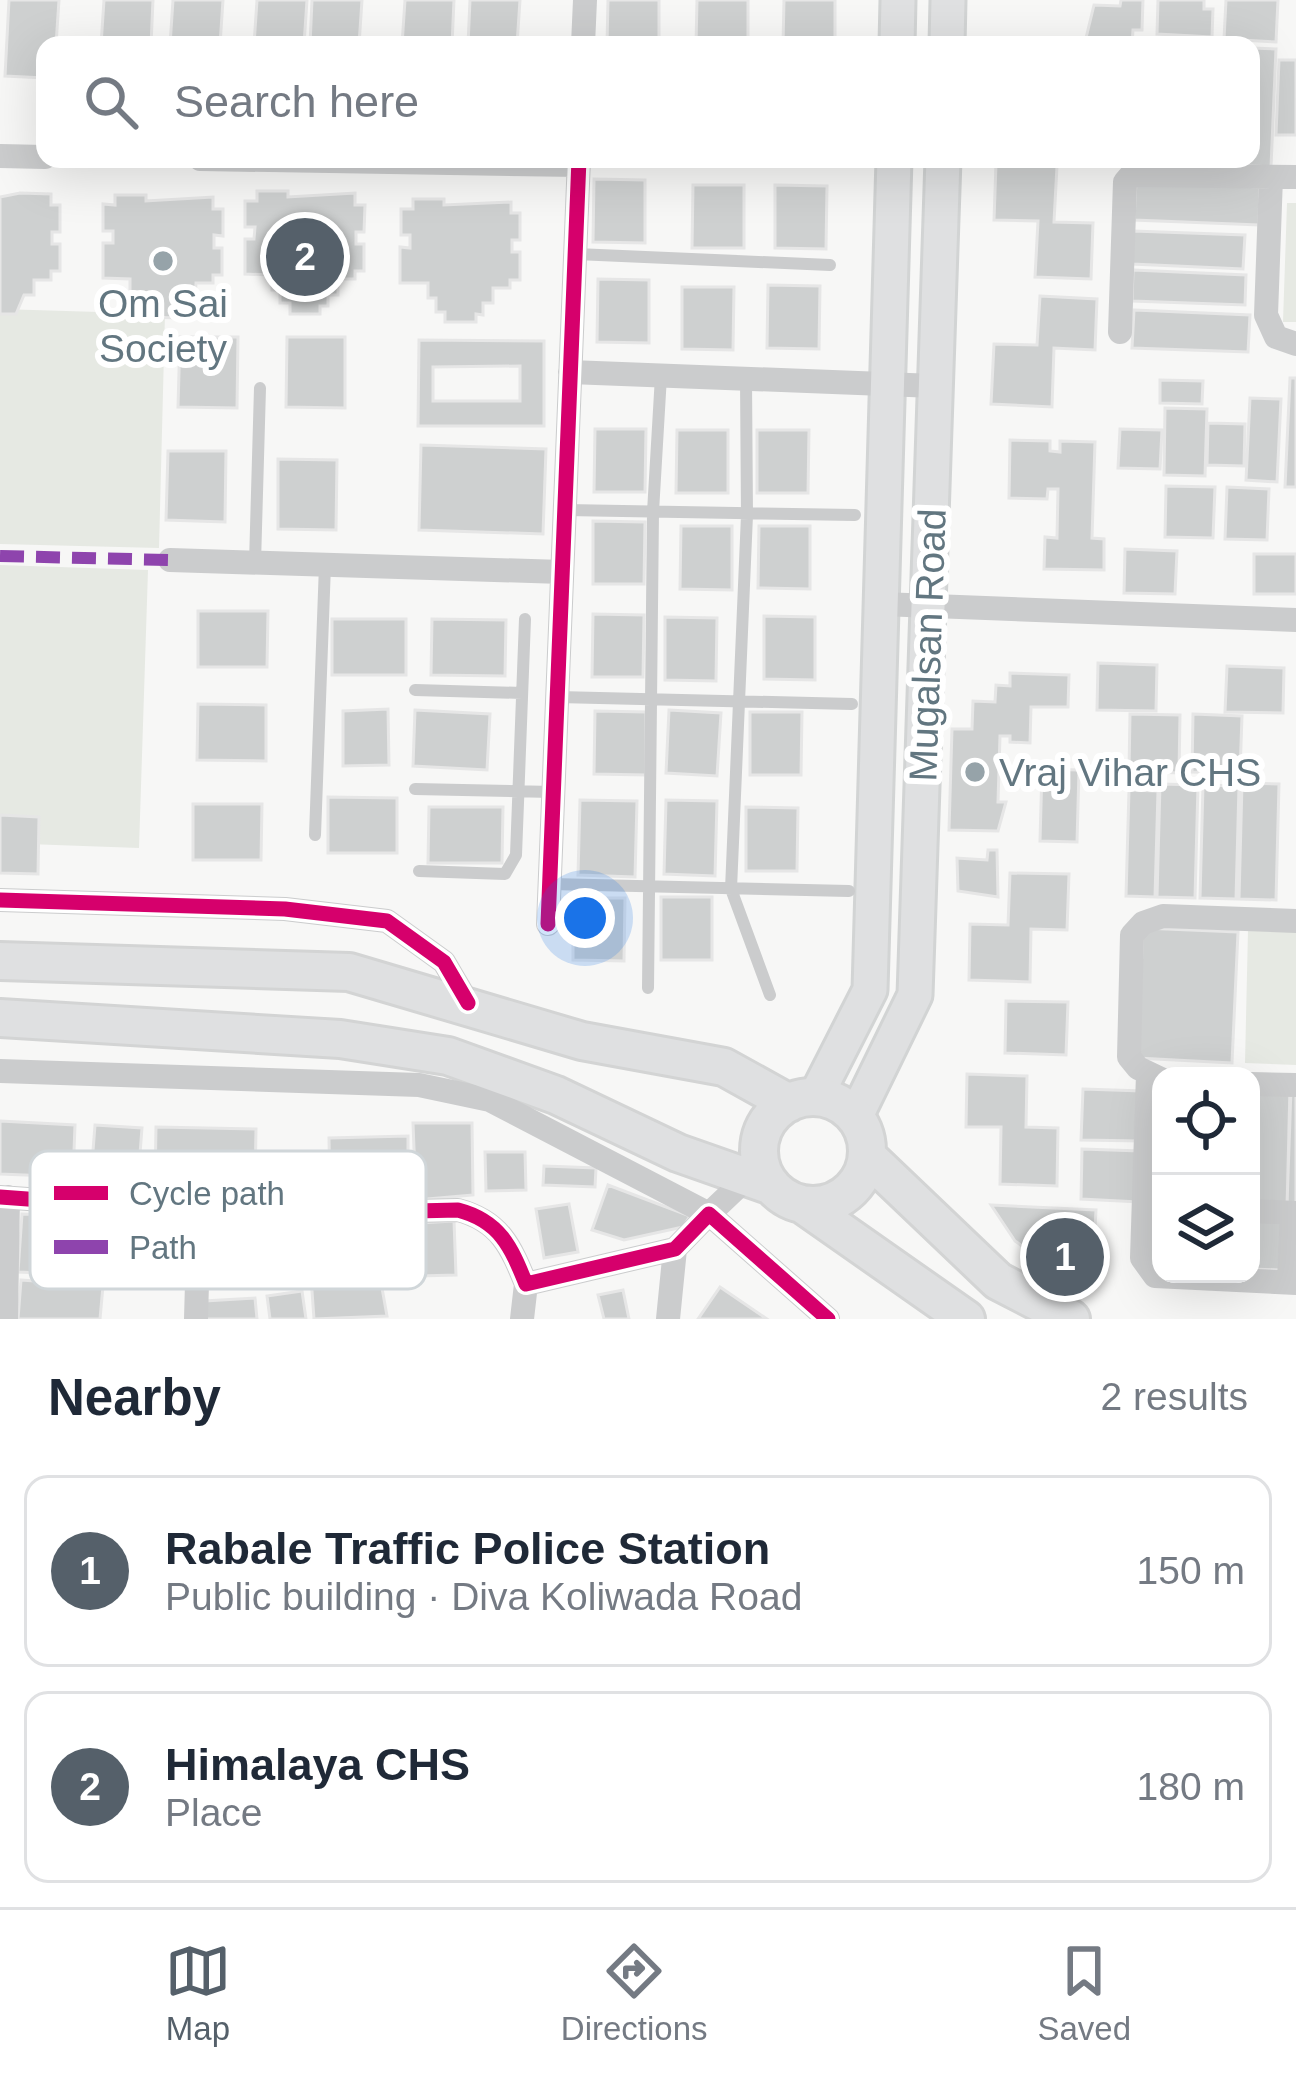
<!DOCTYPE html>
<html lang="en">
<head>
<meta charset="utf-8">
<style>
	body { margin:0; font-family:Arial,sans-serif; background:#f2f2f3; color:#1f2937 }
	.controls { position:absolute; right:36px; bottom:36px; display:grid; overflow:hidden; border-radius:24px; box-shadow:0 12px 48px #0002 }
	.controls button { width:108px; height:108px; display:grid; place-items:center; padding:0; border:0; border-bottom:3px solid #e0e1e3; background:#fff; color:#1f2937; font:60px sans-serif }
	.you { position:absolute; left:585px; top:918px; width:42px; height:42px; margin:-30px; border:9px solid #fff; border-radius:50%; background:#1a73e8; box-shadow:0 0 0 18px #1a73e833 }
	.badge { display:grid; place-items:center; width:78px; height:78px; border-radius:50%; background:#55606a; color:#fff; font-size:39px; font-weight:700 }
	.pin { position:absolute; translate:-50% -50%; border:6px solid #fff; box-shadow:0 3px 12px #0006 }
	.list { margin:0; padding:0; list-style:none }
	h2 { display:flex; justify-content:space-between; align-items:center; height:156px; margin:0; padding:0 48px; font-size:51px }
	h2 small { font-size:39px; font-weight:400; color:#747a83 }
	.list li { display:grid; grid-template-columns:78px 1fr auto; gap:36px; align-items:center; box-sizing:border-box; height:192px; margin:0 24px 24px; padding:0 24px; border:3px solid #e0e1e3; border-radius:24px }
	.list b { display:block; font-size:45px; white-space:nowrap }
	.list p { margin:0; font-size:39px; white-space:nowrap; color:#747a83 }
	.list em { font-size:39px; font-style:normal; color:#747a83 }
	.icon { flex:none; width:66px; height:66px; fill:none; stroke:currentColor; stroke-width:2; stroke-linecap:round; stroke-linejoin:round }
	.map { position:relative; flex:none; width:1296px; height:1319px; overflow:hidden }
	.search { position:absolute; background:#fff; box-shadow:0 12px 48px #0002; left:36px; right:36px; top:36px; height:132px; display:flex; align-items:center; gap:30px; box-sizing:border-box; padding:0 42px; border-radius:24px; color:#747a83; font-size:45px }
	.sheet { height:588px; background:#fff }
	nav { display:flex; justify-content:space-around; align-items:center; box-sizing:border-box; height:168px; border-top:3px solid #e0e1e3; background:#fff; font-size:33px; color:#747a83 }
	nav a { display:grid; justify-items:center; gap:6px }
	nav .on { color:#55606a }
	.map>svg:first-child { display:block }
</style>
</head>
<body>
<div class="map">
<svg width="1296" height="1319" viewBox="0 0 1296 1319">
	<rect width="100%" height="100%" fill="#f7f7f6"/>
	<path fill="#e6e9e3" d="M 1287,203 L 1296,203 L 1296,322 L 1283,322 Z
		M 0,309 L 165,314 L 159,548 L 0,544 Z
		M 0,565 L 148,570 L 139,848 L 0,843 Z
		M 1248,930 L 1296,931 L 1296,1065 L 1245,1063 Z"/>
	<path fill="#ced0d0" stroke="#e6e6e6" stroke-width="3" fill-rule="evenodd" d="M 9,0 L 59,0 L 56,45 L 45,45 L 45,78 L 5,76 Z
		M 104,0 L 153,0 L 151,45 L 101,45 Z
		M 173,0 L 223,0 L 220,45 L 170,45 Z
		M 257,0 L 307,0 L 304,45 L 254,45 Z
		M 312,0 L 362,0 L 359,45 L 310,45 Z
		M 405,0 L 454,0 L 452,45 L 402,45 Z
		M 470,0 L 520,0 L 517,45 L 468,45 Z
		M 608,0 L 659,0 L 659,45 L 607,45 Z
		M 697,0 L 748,0 L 748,45 L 696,45 Z
		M 784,0 L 835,0 L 835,45 L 783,45 Z
		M 1121,0 L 1143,0 L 1142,30 L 1133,30 L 1132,45 L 1047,45 L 1047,41 L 1085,42 L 1094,5 L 1120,6 Z
		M 1158,0 L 1204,0 L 1204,9 L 1213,9 L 1212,37 L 1157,34 Z
		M 1226,0 L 1278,0 L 1276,42 L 1224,39 Z
		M 1251,48 L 1276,49 L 1271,167 L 1237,165 L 1237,159 L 1251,159 Z
		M 1279,60 L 1296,60 L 1296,135 L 1276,135 Z
		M 996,164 L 1057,166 L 1054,222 L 1093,223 L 1091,279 L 1035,277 L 1038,221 L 994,220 Z
		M 594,179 L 645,180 L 645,243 L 593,242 Z
		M 1136,181 L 1260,187 L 1259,225 L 1134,220 Z
		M 693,185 L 744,185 L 744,248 L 692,248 Z
		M 775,185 L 827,186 L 826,249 L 775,248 Z
		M 257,191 L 288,191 L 288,197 L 355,193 L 355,205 L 365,205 L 364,232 L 356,232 L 356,244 L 364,244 L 364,271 L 355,271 L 355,279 L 338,279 L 338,295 L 328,295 L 328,306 L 320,306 L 320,314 L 290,314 L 290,303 L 280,303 L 280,290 L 272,290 L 272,275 L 245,274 L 245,239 L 254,239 L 255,227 L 245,227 L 245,201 L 257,201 Z
		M 20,193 L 51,194 L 51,205 L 60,205 L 60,232 L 52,232 L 52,244 L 60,244 L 60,271 L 51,271 L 51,280 L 34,280 L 34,295 L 24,295 L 16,314 L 0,314 L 0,197 Z
		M 115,195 L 146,195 L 146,201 L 213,197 L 213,209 L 223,209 L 223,236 L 214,235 L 214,248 L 222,248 L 222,275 L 213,275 L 213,283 L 196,283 L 195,298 L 186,298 L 178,318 L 148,317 L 148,307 L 138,307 L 138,294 L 130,294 L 130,279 L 103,278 L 103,243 L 113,243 L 113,231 L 103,231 L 103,204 L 115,205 Z
		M 413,199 L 444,199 L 444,205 L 511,202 L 511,213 L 520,213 L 520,240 L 512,240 L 512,252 L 520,252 L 520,280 L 510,280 L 510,288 L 493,288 L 493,303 L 483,303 L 483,315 L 476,314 L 476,322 L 445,322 L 445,312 L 436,312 L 436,298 L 428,298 L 428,283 L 400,283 L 400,247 L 410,248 L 410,235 L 401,235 L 401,209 L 413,209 Z
		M 1133,231 L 1245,235 L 1243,269 L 1132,264 Z
		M 1133,270 L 1246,275 L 1245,305 L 1132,301 Z
		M 598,279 L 649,280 L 649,343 L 597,342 Z
		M 768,285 L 820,286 L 819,349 L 767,348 Z
		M 682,287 L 734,287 L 733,350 L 682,349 Z
		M 1040,296 L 1097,299 L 1095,350 L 1054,348 L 1052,407 L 991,404 L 994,344 L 1037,345 Z
		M 1134,310 L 1250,315 L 1248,352 L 1132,348 Z
		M 180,337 L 238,337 L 237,408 L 178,407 Z
		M 287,337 L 345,337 L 345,408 L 286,407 Z
		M 419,340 L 544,341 L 544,426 L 418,426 ZM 520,366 L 520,401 L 433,401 L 433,367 Z
		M 1290,378 L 1296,378 L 1296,487 L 1285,487 Z
		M 1160,380 L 1203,381 L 1202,404 L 1160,403 Z
		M 1250,398 L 1281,399 L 1277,482 L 1246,480 Z
		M 1165,408 L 1207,409 L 1205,476 L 1164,475 Z
		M 1208,423 L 1245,424 L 1244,466 L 1207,465 Z
		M 595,429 L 646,429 L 645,492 L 594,492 Z
		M 1120,429 L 1162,430 L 1160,469 L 1118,468 Z
		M 677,430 L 728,430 L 728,493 L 676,493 Z
		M 757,430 L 809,430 L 808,493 L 757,493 Z
		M 1010,440 L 1050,441 L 1050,451 L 1060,452 L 1060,441 L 1095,442 L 1092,538 L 1104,539 L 1104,570 L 1044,569 L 1045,537 L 1057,538 L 1058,489 L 1048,489 L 1047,499 L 1009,498 Z
		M 421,445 L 546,449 L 543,534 L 419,530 Z
		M 168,451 L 226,451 L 225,522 L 166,520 Z
		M 278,459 L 337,460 L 336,530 L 278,529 Z
		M 1166,486 L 1215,487 L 1213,538 L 1165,537 Z
		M 1227,487 L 1269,489 L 1267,540 L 1225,539 Z
		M 593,521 L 645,522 L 644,584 L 593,584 Z
		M 681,526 L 732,526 L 732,590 L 680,589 Z
		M 759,526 L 810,526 L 810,589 L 758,588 Z
		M 1125,549 L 1177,551 L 1175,594 L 1124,593 Z
		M 1254,554 L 1296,554 L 1296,594 L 1254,594 Z
		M 198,611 L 268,611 L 267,667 L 198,667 Z
		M 593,614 L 644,615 L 643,677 L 592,677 Z
		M 764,616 L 815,617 L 815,680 L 764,679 Z
		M 665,617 L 717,618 L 716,681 L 665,680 Z
		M 332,619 L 406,619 L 406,675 L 332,675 Z
		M 432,619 L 506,620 L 505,676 L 431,675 Z
		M 1098,663 L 1157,665 L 1156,711 L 1097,710 Z
		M 1227,666 L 1284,668 L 1283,713 L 1225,712 Z
		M 1010,673 L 1069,675 L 1068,707 L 1031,707 L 1030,743 L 1010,742 L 1010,736 L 1000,736 L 998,802 L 1006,802 L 998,831 L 949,830 L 952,729 L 972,729 L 973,701 L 995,702 L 996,685 L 1010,686 Z
		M 198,704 L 266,705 L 266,761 L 197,760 Z
		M 388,709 L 389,765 L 343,766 L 343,711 Z
		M 415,710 L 490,714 L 487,770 L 413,766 Z
		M 669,710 L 721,713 L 717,776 L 666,773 Z
		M 595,711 L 646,712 L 646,775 L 594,774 Z
		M 750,712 L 802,712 L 801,775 L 750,775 Z
		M 1130,714 L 1180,715 L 1179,773 L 1129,771 Z
		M 1193,714 L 1242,716 L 1240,773 L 1192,772 Z
		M 1042,769 L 1079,770 L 1077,842 L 1040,841 Z
		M 1242,783 L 1279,784 L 1276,900 L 1239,899 Z
		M 1160,784 L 1198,785 L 1195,898 L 1157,897 Z
		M 1203,785 L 1239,786 L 1236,899 L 1200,898 Z
		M 1129,790 L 1158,791 L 1155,897 L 1126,896 Z
		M 328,797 L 397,798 L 397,853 L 328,853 Z
		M 580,800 L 637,801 L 635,877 L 578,875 Z
		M 666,800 L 717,801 L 715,876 L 664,874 Z
		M 193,804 L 262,804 L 261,860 L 193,860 Z
		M 429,807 L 503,807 L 502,863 L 428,863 Z
		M 746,807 L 798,808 L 797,871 L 746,871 Z
		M 0,815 L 39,817 L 38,874 L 0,873 Z
		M 988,850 L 997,850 L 998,897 L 958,891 L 957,858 L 987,860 Z
		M 1010,873 L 1069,874 L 1067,930 L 1031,929 L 1030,982 L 969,980 L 970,924 L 1008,925 Z
		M 661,897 L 712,897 L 712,960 L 661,960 Z
		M 573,898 L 625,898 L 624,961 L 573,960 Z
		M 1143,928 L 1238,932 L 1232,1063 L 1137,1058 Z
		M 1006,1001 L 1068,1002 L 1066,1055 L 1005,1053 Z
		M 967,1074 L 1027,1076 L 1026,1127 L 1058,1128 L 1057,1186 L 1000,1184 L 1001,1127 L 966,1127 Z
		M 1255,1086 L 1290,1087 L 1287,1209 L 1252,1208 Z
		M 1291,1088 L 1296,1089 L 1296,1206 L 1287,1205 Z
		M 1083,1089 L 1142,1091 L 1141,1141 L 1081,1140 Z
		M 0,1121 L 75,1125 L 73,1177 L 0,1174 Z
		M 413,1123 L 472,1123 L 473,1195 L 416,1200 Z
		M 95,1125 L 142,1128 L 138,1180 L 91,1177 Z
		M 156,1127 L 256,1129 L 255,1184 L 155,1183 Z
		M 408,1136 L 408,1194 L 330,1195 L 329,1138 Z
		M 1082,1149 L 1140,1151 L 1139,1202 L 1081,1199 Z
		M 485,1152 L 525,1152 L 526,1190 L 486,1191 Z
		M 544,1166 L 596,1168 L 595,1187 L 543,1185 Z
		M 608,1185 L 690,1216 L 683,1227 L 624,1240 L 592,1230 Z
		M 569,1204 L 578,1252 L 544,1258 L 536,1209 Z
		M 991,1205 L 1096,1210 L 1092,1283 L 1058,1272 L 1015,1241 Z
		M 22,1214 L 70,1216 L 67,1274 L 18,1272 Z
		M 1251,1220 L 1284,1222 L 1282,1270 L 1251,1269 Z
		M 454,1221 L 456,1275 L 419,1276 L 417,1223 Z
		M 379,1271 L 387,1316 L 314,1319 L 311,1277 Z
		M 21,1280 L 103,1286 L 100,1319 L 18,1319 Z
		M 720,1287 L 767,1319 L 698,1319 Z
		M 623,1290 L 629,1319 L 604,1319 L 598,1295 Z
		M 302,1291 L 306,1319 L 270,1319 L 267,1296 Z
		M 255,1298 L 257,1319 L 206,1319 L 205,1301 Z"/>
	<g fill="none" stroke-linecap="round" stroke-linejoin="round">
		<defs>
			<path id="secondary" d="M 897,45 L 898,0
				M 947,45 L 948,0
				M 816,1096 L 870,990 L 894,159
				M 855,1118 L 915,995 L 943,159"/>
			<path id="primary" d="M 0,961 L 349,972 L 582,1041 L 724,1067 L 789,1103
				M 0,1018 L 340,1039 L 448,1056 L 556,1095 L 678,1153 L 772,1186
				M759 1151a54 54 0 1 1 108 0a54 54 0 1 1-108 0Z
				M 868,1157 L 998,1281 L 1071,1319
				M 802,1204 L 966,1319"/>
		</defs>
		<use href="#secondary" stroke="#d2d4d4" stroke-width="39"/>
		<use href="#primary" stroke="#d3d4d4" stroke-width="42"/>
		<path stroke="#cbcccd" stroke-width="12" d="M 576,254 L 830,265
			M 746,379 L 747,515 L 731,889 L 770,995
			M 566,510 L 855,515
			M 255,563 L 260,388
			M 415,690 L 522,693
			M 558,697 L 852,704
			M 415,789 L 552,792
			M 315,835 L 325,565
			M 419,871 L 505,874 L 516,855 L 525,619
			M 551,884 L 849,891
			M 648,988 L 653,512 L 661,376"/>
		<path stroke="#cbcccd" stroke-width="24" d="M 583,45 L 585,0
			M 0,156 L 45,157
			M 200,159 L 578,165
			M 1271,177 L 1266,315 L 1276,337 L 1296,344
			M 1120,332 L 1125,182 L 1131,175 L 1296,177
			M 570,372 L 935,386
			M 170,560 L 562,572
			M 881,604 L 1296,620
			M 0,900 L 285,909 L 387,921 L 444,962 L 468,1003
			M 548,924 L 579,159
			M 0,1071 L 419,1085 L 490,1100 L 709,1214 L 748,1177
			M 1148,1074 L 1142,1258 L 1155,1276 L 1296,1283
			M 1161,1079 L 1138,1068 L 1129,1057 L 1132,935 L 1143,923 L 1163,916 L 1296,921
			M 1251,1084 L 1296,1085
			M 0,1197 L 246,1215 L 458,1210 C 500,1221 511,1247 526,1284 L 675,1249 L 709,1214 L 828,1319
			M 1251,1211 L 1296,1213
			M 1289,1282 L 1292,1213
			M 6,1319 L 8,1197
			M 196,1319 L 199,1211
			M 522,1319 L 526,1284
			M 668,1319 L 675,1249"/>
		<use href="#secondary" stroke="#dfe0e1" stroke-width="33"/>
		<use href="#primary" stroke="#dfe0e1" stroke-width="36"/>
		<path stroke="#8e44ad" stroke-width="12" stroke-dasharray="24 12" stroke-linecap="butt" d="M 0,556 L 170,560"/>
		<defs>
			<path id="cycleway" d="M 0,900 L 285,909 L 387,921 L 444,962 L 468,1003
				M 548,924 L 579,159
				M 0,1197 L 246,1215 L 458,1210 C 500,1221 511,1247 526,1284 L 675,1249 L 709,1214 L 828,1319"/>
		</defs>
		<use href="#cycleway" stroke="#fff" stroke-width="22"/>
		<use href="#cycleway" stroke="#d6006c" stroke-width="15"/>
	</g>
	<g fill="#96a3a9" stroke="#fff" stroke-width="4.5">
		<circle cx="163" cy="261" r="12"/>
		<circle cx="975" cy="772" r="12"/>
	</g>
	<g text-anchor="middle" stroke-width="12" stroke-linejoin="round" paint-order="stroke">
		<g font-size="39" fill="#627680" stroke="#fff">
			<text x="163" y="317">Om Sai<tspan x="163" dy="45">Society</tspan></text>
			<text x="999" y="786" text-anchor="start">Vraj Vihar CHS</text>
		</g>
		<g font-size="39" fill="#627680" stroke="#fff">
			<text transform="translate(927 645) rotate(-88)" y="14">Mugalsan Road</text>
		</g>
	</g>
	<rect x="30" y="1151" width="396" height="138" rx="18" fill="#fff" stroke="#d0d6d9" stroke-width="3"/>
	<rect x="54" y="1186" width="54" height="14" fill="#d6006c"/>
	<rect x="54" y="1240" width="54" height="14" fill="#8e44ad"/>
	<g font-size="33" fill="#627680">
		<text x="129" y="1205">Cycle path</text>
		<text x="129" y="1259">Path</text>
	</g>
</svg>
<div class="controls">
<button><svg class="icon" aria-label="locate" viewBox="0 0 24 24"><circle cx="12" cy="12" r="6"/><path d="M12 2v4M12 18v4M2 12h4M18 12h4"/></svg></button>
<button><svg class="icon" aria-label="layers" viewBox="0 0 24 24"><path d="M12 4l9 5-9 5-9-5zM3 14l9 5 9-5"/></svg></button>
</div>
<div class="you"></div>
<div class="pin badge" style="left:1065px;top:1257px">1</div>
<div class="pin badge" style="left:305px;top:257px">2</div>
<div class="search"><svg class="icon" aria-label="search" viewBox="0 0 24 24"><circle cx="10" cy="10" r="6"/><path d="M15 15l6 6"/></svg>Search here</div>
</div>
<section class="sheet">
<h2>Nearby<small>2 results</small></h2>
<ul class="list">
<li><span class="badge">1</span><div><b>Rabale Traffic Police Station</b><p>Public building · Diva Koliwada Road</p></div><em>150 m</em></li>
<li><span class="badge">2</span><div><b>Himalaya CHS</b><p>Place</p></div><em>180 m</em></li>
</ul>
</section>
<nav>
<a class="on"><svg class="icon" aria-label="map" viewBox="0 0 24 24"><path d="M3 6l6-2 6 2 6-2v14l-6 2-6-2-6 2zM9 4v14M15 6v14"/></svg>Map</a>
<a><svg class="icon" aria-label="directions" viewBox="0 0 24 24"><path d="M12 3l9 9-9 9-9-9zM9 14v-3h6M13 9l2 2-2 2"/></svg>Directions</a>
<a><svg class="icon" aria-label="saved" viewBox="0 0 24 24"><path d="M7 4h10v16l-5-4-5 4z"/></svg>Saved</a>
</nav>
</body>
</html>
